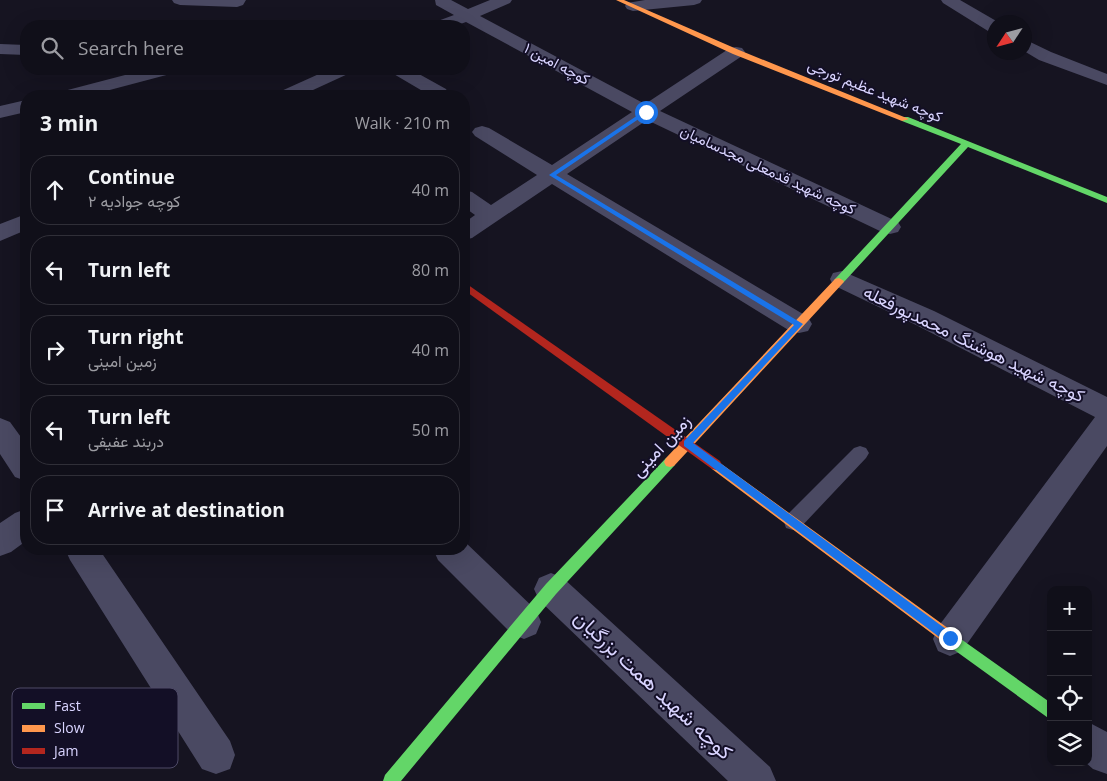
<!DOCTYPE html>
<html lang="en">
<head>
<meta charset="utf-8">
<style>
	body { margin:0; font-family:"Open Sans",Vazirmatn,sans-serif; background:#191822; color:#f1f3f6 }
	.controls { position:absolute; right:15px; bottom:15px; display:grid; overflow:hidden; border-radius:10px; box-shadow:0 5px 20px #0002 }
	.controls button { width:45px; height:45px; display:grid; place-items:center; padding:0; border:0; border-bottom:1px solid #302f38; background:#100f19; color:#f1f3f6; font:25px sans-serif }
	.compass { position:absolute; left:987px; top:15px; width:45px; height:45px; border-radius:50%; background:#100f19; box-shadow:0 5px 20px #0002; rotate:234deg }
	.stop { position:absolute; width:15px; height:15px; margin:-11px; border:4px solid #1a73e8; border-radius:50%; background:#fff }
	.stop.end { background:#1a73e8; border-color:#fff; box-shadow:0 1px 5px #0008 }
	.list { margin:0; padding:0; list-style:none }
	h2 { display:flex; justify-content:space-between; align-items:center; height:65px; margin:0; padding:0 20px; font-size:21px }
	h2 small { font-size:16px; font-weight:400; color:#9c9ca2 }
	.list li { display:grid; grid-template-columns:32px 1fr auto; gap:15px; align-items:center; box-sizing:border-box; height:70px; margin:0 10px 10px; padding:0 10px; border:1px solid #302f38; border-radius:20px }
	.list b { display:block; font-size:19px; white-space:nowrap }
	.list p { margin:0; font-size:16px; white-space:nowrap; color:#9c9ca2 }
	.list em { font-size:16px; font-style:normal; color:#9c9ca2 }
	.icon { flex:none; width:28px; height:28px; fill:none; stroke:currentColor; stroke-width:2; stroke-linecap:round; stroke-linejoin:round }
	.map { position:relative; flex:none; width:1107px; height:781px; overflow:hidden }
	.search { position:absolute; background:#100f19; box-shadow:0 5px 20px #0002; left:20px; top:20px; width:450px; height:55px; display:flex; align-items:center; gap:12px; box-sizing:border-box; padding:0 18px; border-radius:20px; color:#9c9ca2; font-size:19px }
	.panel { position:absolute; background:#100f19; box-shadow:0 5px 20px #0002; left:20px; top:90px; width:450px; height:465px; border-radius:20px }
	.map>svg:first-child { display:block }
</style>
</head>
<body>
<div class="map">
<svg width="1107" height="781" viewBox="0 0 1107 781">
	<rect width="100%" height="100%" fill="#161421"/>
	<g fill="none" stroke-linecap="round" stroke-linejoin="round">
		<path fill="#4a4962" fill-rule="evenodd" d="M 860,446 L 866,448 L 869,453 L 866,458 L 800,528 L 793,530 L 786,528 L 784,522 L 786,516 L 854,448 Z"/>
		<path fill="#4a4962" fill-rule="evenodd" d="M 172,0 L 246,0 L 243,5 L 237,7 L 180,5 L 174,3 Z
			M 435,0 L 451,0 L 468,9 L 490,0 L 512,0 L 510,3 L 480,16 L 645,104 L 730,48 L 736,47 L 742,48 L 745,52 L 742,56 L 660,111 L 898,222 L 901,227 L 898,232 L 890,234 L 882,232 L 647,120 L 567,174 L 808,317 L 812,324 L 808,331 L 799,333 L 790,331 L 552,184 L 472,238 L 464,240 L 464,223 L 475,215 L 464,207 L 464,190 L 472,192 L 491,205 L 537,175 L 475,136 L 472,132 L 475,128 L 482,126 L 489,128 L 552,165 L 632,112 L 466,22 L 455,26 L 433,26 L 435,22 L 454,15 L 436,5 Z
			M 645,0 L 702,0 L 700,3 L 694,5 L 633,11 L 627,9 L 625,6 L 627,3 Z
			M 941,0 L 960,0 L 998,22 L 994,22 L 994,32 L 988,31 L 943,3 Z
			M 1024,39 L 1051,52 L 1107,74 L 1107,85 L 1039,60 L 1024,51 Z
			M 0,44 L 26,45 L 26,55 L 0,54 Z
			M 148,69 L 177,69 L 174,73 L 87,96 L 58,96 L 60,92 Z
			M 330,69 L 353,69 L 350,73 L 300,96 L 277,96 L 279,92 Z
			M 389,69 L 410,69 L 446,89 L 448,93 L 446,96 L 431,96 L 392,73 Z
			M 26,100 L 26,112 L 0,118 L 0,106 Z
			M 26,214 L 26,230 L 0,241 L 0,224 Z
			M 842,271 L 934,311 L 1107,397 L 1107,446 L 962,651 L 950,656 L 938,651 L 933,639 L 938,627 L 1095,417 L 916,325 L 833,285 L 830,279 L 833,273 Z
			M 0,418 L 10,422 L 26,444 L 26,481 L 15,477 L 0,454 Z
			M 26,509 L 26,541 L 11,552 L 0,556 L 0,523 L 15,513 Z
			M 464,541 L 536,610 L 541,622 L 536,634 L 524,639 L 512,634 L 438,560 L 433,549 L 464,549 Z
			M 65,549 L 99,549 L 230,741 L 235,755 L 230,769 L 216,774 L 202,769 L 70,560 Z
			M 551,573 L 563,578 L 770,767 L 776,781 L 728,781 L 539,600 L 534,589 L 539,578 Z
			M 1088,722 L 1107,732 L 1107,774 L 1093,769 L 1085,762 L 1088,762 Z"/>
		<path fill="#63d668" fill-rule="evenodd" d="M 902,117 L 908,117 L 1107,197 L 1107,203 L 968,147 L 843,283 L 835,283 L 834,281 L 835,279 L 961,144 L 902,121 Z
			M 670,457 L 674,458 L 676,462 L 674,466 L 556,594 L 401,781 L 383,781 L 385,775 L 546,584 L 666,458 Z
			M 951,632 L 1051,703 L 1051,720 L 946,644 L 944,639 L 946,634 Z"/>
		<path fill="#ff974d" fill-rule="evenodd" d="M 616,0 L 624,0 L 739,50 L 909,119 L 902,121 L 733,54 Z
			M 839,278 L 844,281 L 843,283 L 674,466 L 670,467 L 666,466 L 664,462 L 666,458 L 835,279 Z
			M 716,460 L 956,634 L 958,639 L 956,644 L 951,646 L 946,644 L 712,469 L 710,465 L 712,461 Z"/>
		<path fill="#b3261e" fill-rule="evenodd" d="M 464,282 L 720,461 L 722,465 L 720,469 L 716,470 L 712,469 L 464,290 Z"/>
	</g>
	<path fill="#1a73e8" d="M 644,111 L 649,112 L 556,175 L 803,324 L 693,443 L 954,635 L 955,638 L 954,642 L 950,644 L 946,642 L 684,446 L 684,441 L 794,325 L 549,175 Z"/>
	<g text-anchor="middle" stroke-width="4" stroke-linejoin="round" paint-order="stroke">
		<g font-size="15" fill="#d9d4ff" stroke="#130f26">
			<text transform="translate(557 64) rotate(28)" y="5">کوچه امین ۱</text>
			<text transform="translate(875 91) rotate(22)" y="5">کوچه شهید عظیم تورجی</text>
			<text transform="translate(768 170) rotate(25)" y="5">کوچه شهید قدمعلی مجدسامیان</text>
		</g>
		<g font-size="18" fill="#d9d4ff" stroke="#130f26">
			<text transform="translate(974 344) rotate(26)" y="6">کوچه شهید هوشنگ محمدپورفعله</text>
			<text transform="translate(661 446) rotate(-47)" y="6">زمین امینی</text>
		</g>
		<g font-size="21" fill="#d9d4ff" stroke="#130f26">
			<text transform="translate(653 685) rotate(43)" y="7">کوچه شهید همت بزرگیان</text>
		</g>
	</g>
	<rect x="12" y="688" width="166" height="80" rx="8" fill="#130f26" stroke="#4e4a67" stroke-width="1"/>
	<rect x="22" y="703" width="23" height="6" fill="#63d668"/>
	<rect x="22" y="725" width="23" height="7" fill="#ff974d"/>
	<rect x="22" y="748" width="23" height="6" fill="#b3261e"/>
	<g font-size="14" fill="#d9d4ff">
		<text x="54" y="711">Fast</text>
		<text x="54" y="733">Slow</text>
		<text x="54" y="756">Jam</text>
	</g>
</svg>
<div class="controls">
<button>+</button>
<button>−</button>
<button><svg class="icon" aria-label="locate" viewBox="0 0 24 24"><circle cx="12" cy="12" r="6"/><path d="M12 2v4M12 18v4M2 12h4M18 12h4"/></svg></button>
<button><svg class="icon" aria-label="layers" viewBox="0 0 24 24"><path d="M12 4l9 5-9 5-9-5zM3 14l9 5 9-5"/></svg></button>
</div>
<svg class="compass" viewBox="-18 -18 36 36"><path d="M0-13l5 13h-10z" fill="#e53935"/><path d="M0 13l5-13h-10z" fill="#9c9ca2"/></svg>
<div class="stop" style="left:646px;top:112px"></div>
<div class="stop end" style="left:950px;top:638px"></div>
<div class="search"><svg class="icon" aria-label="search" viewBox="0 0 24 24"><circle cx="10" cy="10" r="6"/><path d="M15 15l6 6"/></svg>Search here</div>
<section class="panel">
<h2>3 min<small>Walk · 210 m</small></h2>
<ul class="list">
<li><svg class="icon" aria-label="ahead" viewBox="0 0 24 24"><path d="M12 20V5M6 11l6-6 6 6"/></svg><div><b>Continue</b><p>کوچه جوادیه ۲</p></div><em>40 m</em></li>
<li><svg class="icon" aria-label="left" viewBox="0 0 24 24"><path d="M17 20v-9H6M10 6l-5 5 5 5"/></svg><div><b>Turn left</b></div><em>80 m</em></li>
<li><svg class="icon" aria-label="right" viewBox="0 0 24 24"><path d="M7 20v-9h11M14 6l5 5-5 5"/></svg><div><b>Turn right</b><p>زمین امینی</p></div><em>40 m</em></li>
<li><svg class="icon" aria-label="left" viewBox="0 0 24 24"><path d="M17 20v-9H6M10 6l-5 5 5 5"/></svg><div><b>Turn left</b><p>دربند عفیفی</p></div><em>50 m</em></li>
<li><svg class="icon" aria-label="arrive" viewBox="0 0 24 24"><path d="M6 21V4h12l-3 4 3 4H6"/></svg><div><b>Arrive at destination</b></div></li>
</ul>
</section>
</div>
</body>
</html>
